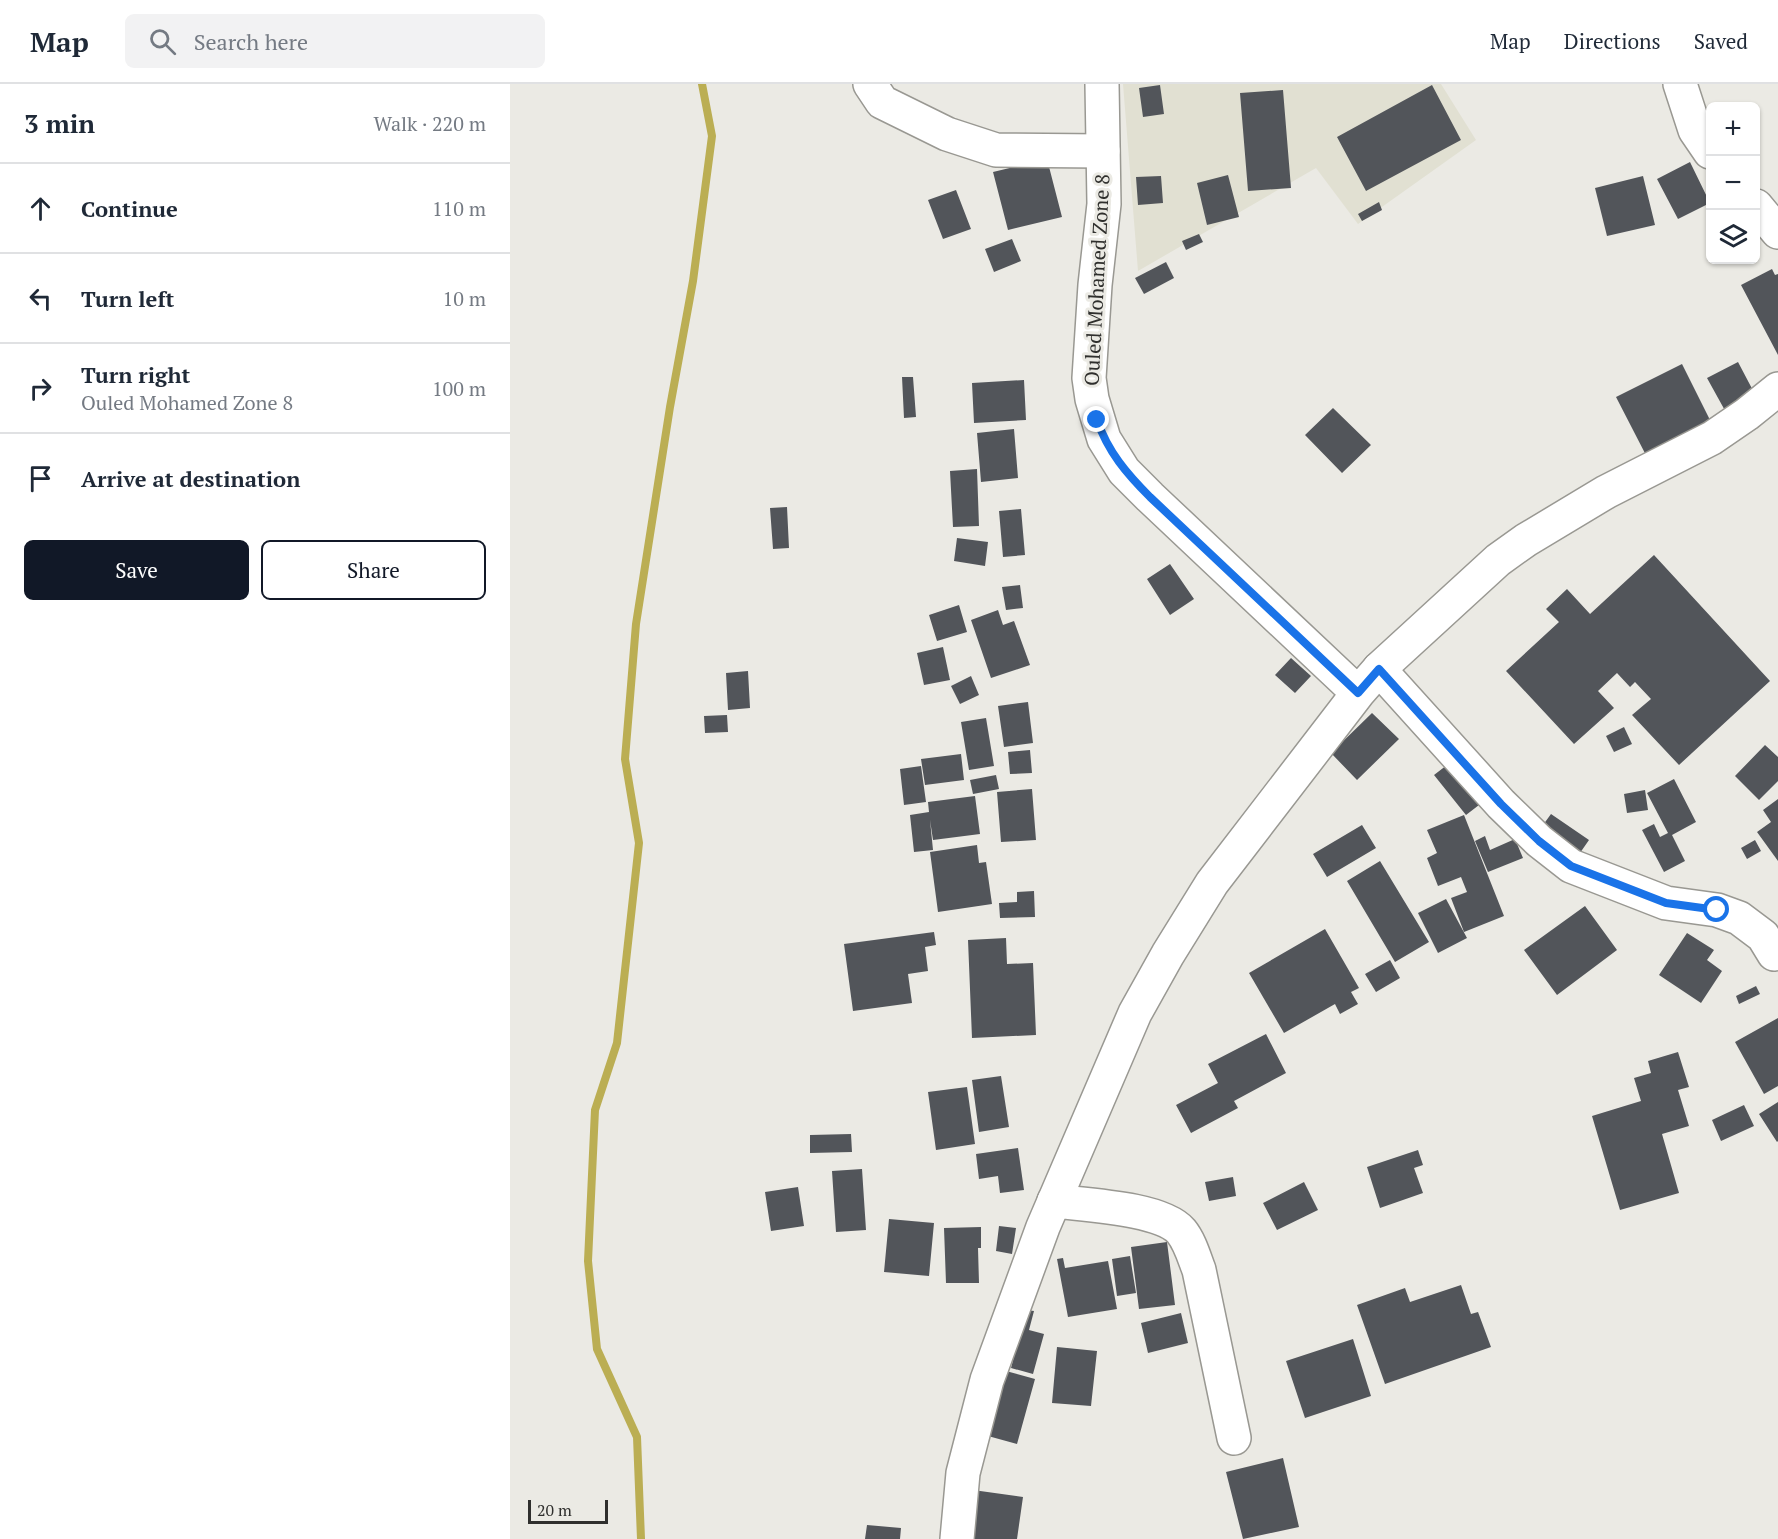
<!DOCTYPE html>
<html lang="en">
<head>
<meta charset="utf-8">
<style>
	body { margin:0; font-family:"PT Serif",serif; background:#f2f2f3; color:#1f2937 }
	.controls { position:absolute; right:18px; top:18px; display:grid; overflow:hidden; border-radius:9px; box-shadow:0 2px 4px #0004 }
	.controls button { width:54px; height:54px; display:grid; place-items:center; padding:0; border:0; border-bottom:2px solid #e0e1e3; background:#fff; color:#1f2937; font:30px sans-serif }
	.scale { position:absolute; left:18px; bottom:15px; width:80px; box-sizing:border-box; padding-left:6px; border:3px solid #2f2f2d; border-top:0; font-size:16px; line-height:21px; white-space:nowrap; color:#2f2f2d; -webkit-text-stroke:4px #ebeae4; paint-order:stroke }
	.stop { position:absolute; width:18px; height:18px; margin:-14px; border:4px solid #1a73e8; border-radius:50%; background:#fff }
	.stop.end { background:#1a73e8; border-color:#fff; box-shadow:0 2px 6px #0008 }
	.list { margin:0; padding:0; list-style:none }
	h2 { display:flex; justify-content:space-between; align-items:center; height:78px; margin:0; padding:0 24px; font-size:26px }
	h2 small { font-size:20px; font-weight:400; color:#747a83 }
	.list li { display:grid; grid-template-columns:39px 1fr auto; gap:18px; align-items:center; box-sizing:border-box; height:90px; padding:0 24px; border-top:2px solid #e0e1e3 }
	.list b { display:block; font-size:22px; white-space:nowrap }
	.list p { margin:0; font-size:20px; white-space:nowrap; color:#747a83 }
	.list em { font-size:20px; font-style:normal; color:#747a83 }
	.actions { display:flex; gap:12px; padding:18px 24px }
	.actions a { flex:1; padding:14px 0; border:2px solid #111827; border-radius:9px; text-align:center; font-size:21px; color:#111827 }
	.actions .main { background:#111827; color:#fff }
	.icon { flex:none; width:33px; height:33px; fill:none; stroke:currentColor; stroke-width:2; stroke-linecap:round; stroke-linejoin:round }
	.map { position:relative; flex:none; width:1268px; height:1455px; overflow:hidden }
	header { display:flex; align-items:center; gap:36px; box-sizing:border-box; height:84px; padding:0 30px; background:#fff; border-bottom:2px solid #e0e1e3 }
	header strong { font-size:28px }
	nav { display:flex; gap:33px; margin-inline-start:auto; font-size:21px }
	.search { width:420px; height:54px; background:#f2f2f3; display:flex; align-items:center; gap:15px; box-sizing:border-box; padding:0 21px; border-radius:9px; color:#747a83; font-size:22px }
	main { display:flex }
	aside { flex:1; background:#fff }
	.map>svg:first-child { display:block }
</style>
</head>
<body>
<header>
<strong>Map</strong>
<div class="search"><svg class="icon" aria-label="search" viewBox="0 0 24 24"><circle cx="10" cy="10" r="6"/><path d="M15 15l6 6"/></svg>Search here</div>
<nav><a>Map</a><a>Directions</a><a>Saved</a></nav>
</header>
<main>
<aside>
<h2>3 min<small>Walk · 220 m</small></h2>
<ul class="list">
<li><svg class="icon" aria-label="ahead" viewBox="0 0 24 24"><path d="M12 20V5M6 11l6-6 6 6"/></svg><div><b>Continue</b></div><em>110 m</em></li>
<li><svg class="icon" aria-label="left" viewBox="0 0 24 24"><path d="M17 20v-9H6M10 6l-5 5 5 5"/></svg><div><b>Turn left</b></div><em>10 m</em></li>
<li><svg class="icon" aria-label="right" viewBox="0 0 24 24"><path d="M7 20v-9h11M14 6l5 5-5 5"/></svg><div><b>Turn right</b><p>Ouled Mohamed Zone 8</p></div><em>100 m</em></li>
<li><svg class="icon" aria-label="arrive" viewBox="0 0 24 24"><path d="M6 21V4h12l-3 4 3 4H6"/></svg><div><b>Arrive at destination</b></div></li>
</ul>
<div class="actions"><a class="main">Save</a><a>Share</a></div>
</aside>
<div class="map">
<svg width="1268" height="1455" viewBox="0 0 1268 1455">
	<rect width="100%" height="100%" fill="#ebeae4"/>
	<path fill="#e1e0d2" d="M 613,0 L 931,0 L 966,56 L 848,140 L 806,84 L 628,187 Z"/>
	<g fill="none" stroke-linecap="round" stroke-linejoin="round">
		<path stroke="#bbae53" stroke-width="8" d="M 131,1455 L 127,1353 L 87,1265 L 78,1177 L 85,1026 L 107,959 L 129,759 L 115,675 L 126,540 L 160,323 L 183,197 L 202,52 L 192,0"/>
	</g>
	<path fill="#52555a" d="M 650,1 L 654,30 L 633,33 L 629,4 Z
		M 922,1 L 951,56 L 856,107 L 827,53 Z
		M 773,6 L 781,104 L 738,107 L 730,9 Z
		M 537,75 L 552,133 L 498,146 L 483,88 Z
		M 1180,78 L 1200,119 L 1168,135 L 1147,95 Z
		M 718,91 L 729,133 L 697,141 L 687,99 Z
		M 651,92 L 653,119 L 628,121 L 626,93 Z
		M 1133,92 L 1145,141 L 1097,152 L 1085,104 Z
		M 446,106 L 461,145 L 433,155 L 418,116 Z
		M 869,118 L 872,126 L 852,137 L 848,130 Z
		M 689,150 L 693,158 L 676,166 L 672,157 Z
		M 502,155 L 511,177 L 484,188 L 475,165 Z
		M 656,178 L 664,194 L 634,210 L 625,194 Z
		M 1262,185 L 1265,191 L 1268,190 L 1268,271 L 1231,201 Z
		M 1228,278 L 1248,316 L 1218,332 L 1197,294 Z
		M 1172,280 L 1204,344 L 1139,377 L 1106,313 Z
		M 392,293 L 403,293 L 406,333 L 394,334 Z
		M 514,296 L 516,336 L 464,339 L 462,299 Z
		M 823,324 L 861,361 L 832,389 L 795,351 Z
		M 504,345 L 508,394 L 471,398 L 467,349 Z
		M 467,385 L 469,442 L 443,443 L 440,387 Z
		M 277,423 L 279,464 L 263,465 L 260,424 Z
		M 511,425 L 515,471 L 493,473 L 489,427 Z
		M 447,454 L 478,458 L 475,482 L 444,477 Z
		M 1144,471 L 1260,597 L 1169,681 L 1122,631 L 1141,615 L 1125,598 L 1120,603 L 1107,589 L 1088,607 L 1104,624 L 1064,660 L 996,587 L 1049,538 L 1036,525 L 1057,505 L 1080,530 Z
		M 660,480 L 684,515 L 660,531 L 637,495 Z
		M 510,501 L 513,524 L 496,526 L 492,503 Z
		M 449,521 L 457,548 L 427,557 L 419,531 Z
		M 488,526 L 493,541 L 504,537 L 520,581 L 481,594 L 461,536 Z
		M 433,563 L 440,596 L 414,601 L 407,569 Z
		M 781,574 L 801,592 L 785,609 L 765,591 Z
		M 238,587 L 240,624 L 218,626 L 216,589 Z
		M 461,592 L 469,611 L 450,620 L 441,602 Z
		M 518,618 L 523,659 L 494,663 L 488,622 Z
		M 862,629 L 889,655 L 847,696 L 821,669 Z
		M 217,631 L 218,648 L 195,649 L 194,632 Z
		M 476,634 L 484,682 L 459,686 L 451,638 Z
		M 1114,643 L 1122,660 L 1104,668 L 1096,652 Z
		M 1255,661 L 1268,673 L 1268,697 L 1249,716 L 1225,692 Z
		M 520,666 L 522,689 L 500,690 L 498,668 Z
		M 451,670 L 454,696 L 415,701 L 411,675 Z
		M 937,681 L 969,721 L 956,731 L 924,691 Z
		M 411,682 L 416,718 L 394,721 L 390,685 Z
		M 486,691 L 489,705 L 463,710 L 460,696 Z
		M 1164,695 L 1186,738 L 1162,751 L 1175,777 L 1154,788 L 1132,746 L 1144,740 L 1150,753 L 1158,749 L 1137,709 Z
		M 522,705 L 526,756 L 491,758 L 487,708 Z
		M 1135,706 L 1138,726 L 1117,729 L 1114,710 Z
		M 465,712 L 470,750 L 423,756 L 420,736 L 423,766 L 404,768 L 400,731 L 419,728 L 418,718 Z
		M 1268,715 L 1268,777 L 1247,748 L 1261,738 L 1253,726 Z
		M 1041,730 L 1079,756 L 1063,779 L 1025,752 Z
		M 954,731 L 994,832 L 954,848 L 941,814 L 957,808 L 951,793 L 928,802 L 917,774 L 927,769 L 917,746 Z
		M 852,741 L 866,764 L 817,793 L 803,770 Z
		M 975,752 L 980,766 L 1005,755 L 1013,774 L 978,788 L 965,757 Z
		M 1245,756 L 1251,767 L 1237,775 L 1231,764 Z
		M 467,761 L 469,779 L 476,778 L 482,820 L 428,828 L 420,768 Z
		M 870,777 L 919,858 L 885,878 L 837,797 Z
		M 524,807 L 525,833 L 490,834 L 489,819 L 507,818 L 507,808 Z
		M 936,815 L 957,854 L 928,869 L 908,829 Z
		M 1075,822 L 1107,866 L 1047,911 L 1014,866 Z
		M 815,845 L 849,904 L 841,908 L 848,920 L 830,930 L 825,920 L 774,949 L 739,889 Z
		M 424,848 L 426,861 L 415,863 L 418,887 L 398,890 L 402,919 L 343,927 L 334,860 Z
		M 1177,849 L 1204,866 L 1197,876 L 1212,887 L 1191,919 L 1149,891 Z
		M 496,854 L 497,880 L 523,879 L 526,951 L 462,954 L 458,856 Z
		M 880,876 L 890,894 L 866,908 L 855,890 Z
		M 1246,902 L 1250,910 L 1229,920 L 1226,912 Z
		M 1268,934 L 1268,1002 L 1254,1010 L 1225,958 Z
		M 756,950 L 776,989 L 724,1017 L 728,1024 L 681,1049 L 666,1021 L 708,999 L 698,980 Z
		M 1168,968 L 1179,1003 L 1168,1006 L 1179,1042 L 1152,1050 L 1169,1109 L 1110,1126 L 1082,1032 L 1131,1017 L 1124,994 L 1141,989 L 1138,977 Z
		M 491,992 L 499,1043 L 469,1048 L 462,996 Z
		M 457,1003 L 465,1060 L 426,1066 L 418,1008 Z
		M 1268,1018 L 1268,1057 L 1267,1058 L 1249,1030 Z
		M 1234,1021 L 1244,1042 L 1211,1057 L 1202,1036 Z
		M 341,1050 L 342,1068 L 300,1069 L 300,1051 Z
		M 508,1064 L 514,1106 L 490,1109 L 488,1092 L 469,1095 L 466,1070 Z
		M 908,1066 L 913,1081 L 904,1084 L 913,1109 L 870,1124 L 857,1083 Z
		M 352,1085 L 356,1146 L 326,1148 L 322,1087 Z
		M 723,1093 L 726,1112 L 699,1117 L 695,1098 Z
		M 794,1098 L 808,1126 L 767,1146 L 753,1119 Z
		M 288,1103 L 294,1142 L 261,1147 L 255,1108 Z
		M 379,1135 L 424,1139 L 419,1192 L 374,1188 Z
		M 489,1142 L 506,1144 L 502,1170 L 486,1167 Z
		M 471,1143 L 471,1164 L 468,1164 L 469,1199 L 436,1199 L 434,1144 Z
		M 657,1158 L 665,1221 L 629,1225 L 621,1163 Z
		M 620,1172 L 626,1209 L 607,1212 L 602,1175 Z
		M 553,1174 L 555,1184 L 598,1177 L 607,1225 L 558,1233 L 547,1175 Z
		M 951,1201 L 961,1230 L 968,1228 L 981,1263 L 875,1300 L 847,1221 L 895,1204 L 900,1218 Z
		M 516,1226 L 524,1227 L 519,1246 L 534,1250 L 523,1290 L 501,1284 Z
		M 671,1229 L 678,1259 L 638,1269 L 631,1239 Z
		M 843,1255 L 861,1312 L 795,1334 L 776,1277 Z
		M 547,1263 L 587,1267 L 581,1322 L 542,1319 Z
		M 496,1287 L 525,1295 L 507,1360 L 478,1352 Z
		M 773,1374 L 789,1443 L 733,1455 L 716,1388 Z
		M 463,1406 L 513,1413 L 507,1455 L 456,1455 Z
		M 357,1441 L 391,1444 L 390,1455 L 355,1455 Z"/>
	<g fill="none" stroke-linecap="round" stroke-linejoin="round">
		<defs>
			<path id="minor" d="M 360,0 L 372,18 L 437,50 L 486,66 L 593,67
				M 1170,0 L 1185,46 L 1200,68
				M 1246,122 L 1268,148
				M 869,585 L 991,720 L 1029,757 L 1061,782 L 1156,819 L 1207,826 L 1229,834 L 1253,852 L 1264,870
				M 544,1117 C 575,1121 651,1124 671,1147 C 680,1158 684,1173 689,1186 L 724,1354"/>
			<path id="major" d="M 592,0 L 594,120 L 585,201 L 579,294 L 582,315 L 594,355 L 614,387 L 640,413 L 848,609
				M 447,1455 L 453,1389 L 477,1296 L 533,1143 L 625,929 L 658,870 L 702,799 L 848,609 L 869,585 L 988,476 L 1016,456 L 1096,408 L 1202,354 L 1237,330 L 1268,305"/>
		</defs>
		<use href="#minor" stroke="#999892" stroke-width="36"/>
		<use href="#major" stroke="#999892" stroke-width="36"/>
		<use href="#minor" stroke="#fff" stroke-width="33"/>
		<use href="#major" stroke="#fff" stroke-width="33"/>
	</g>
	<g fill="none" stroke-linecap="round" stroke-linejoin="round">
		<path stroke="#1a73e8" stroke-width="8" d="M 587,336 C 598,368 617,390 640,413 L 848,609 L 869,585 L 991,720 L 1029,757 L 1061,782 L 1156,819 L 1207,826"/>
	</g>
	<g text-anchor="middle" stroke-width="6" stroke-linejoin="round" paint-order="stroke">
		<g font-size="20" fill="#2f2f2d" stroke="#ebeae4">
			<text transform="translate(587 196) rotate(-87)" y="7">Ouled Mohamed Zone 8</text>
		</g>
	</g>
</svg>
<div class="controls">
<button>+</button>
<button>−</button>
<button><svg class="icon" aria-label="layers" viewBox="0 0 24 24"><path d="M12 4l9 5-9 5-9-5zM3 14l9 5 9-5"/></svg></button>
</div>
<div class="scale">20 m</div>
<div class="stop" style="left:1207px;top:826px"></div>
<div class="stop end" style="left:587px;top:336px"></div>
</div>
</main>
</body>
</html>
